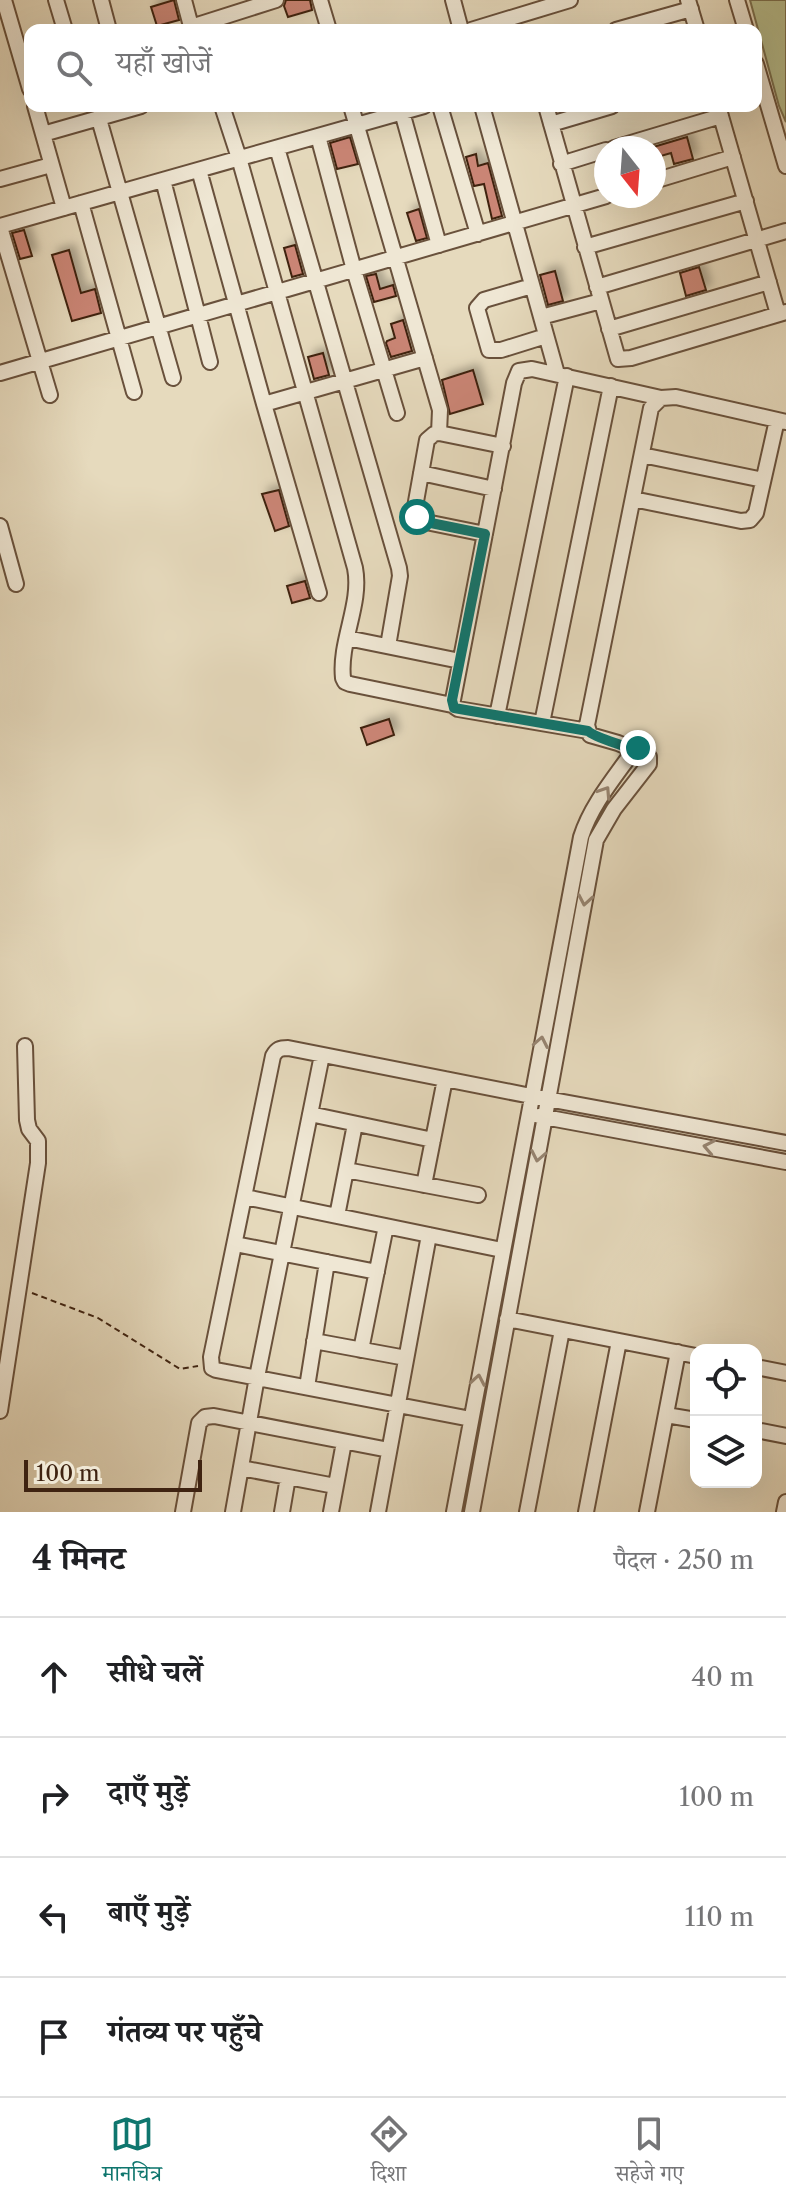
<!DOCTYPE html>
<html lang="hi">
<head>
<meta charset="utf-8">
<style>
	body { margin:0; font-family:"Libre Caslon Text","Noto Serif Devanagari",serif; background:#f6f6f6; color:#202124 }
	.controls { position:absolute; right:24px; bottom:24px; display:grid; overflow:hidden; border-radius:16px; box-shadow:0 8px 32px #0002 }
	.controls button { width:72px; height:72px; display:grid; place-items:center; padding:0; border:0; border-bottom:2px solid #e0e0e0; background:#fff; color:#202124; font:40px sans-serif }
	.compass { position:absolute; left:594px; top:136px; width:72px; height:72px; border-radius:50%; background:#fff; box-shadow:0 8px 32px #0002; rotate:163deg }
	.scale { position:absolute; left:24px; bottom:20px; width:178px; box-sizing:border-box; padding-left:8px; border:4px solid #3f2311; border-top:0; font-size:22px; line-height:28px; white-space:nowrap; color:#3f2311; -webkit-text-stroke:6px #efe7d4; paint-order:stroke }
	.stop { position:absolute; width:24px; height:24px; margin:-18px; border:6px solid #0f766e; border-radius:50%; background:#fff }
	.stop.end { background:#0f766e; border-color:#fff; box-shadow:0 2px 8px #0008 }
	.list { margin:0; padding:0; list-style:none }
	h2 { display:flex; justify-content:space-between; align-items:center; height:104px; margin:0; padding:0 32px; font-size:34px }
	h2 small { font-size:26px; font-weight:400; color:#757577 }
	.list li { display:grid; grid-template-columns:52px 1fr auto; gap:24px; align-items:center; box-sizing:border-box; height:120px; padding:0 32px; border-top:2px solid #e0e0e0 }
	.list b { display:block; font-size:30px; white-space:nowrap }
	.list em { font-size:26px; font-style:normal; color:#757577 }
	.icon { flex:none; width:44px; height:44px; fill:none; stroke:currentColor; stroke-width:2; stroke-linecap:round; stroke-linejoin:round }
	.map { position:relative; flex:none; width:786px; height:1512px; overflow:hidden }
	.search { position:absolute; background:#fff; box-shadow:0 8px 32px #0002; left:24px; right:24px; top:24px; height:88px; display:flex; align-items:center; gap:20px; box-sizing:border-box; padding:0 28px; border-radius:16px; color:#757577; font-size:30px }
	.sheet { height:584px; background:#fff }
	nav { display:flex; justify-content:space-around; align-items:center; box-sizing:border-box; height:112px; border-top:2px solid #e0e0e0; background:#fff; font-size:22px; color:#757577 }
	nav a { display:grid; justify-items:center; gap:4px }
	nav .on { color:#0f766e }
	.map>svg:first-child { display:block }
</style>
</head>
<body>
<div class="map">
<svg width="786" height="1512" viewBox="0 0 786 1512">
	<defs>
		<filter id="shadow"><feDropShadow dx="5.5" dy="-5.5" stdDeviation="4" flood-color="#0004"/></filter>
	</defs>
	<rect width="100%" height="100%" fill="#e6dabd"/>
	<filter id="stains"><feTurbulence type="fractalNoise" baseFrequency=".0025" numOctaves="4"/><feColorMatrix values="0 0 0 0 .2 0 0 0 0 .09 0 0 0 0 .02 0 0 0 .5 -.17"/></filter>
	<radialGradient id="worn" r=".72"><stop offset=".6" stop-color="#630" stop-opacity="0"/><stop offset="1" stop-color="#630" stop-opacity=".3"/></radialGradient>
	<path fill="#b7bf8f" stroke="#7b7150" stroke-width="2" d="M 750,0 L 786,0 L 786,122 L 779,106 Z"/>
	<path fill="#ca8575" stroke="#3f2311" stroke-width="2" filter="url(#shadow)" d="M 174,0 L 179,20 L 157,26 L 151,7 Z
		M 286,0 L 310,0 L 312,10 L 288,17 L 284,6 Z
		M 350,137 L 358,164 L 337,169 L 330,143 Z
		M 687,137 L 693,159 L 674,164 L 671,153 L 654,158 L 654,148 L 650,148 Z
		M 476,154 L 478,166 L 488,163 L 502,216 L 492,219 L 484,184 L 474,186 L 466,157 Z
		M 419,209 L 427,238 L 416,241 L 407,213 Z
		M 24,230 L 32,256 L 20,259 L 12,233 Z
		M 295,245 L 303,274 L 292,277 L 284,248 Z
		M 69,250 L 81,293 L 95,289 L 101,313 L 72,321 L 52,255 Z
		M 699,267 L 706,290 L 686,296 L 680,273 Z
		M 555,271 L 563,301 L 548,305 L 540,275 Z
		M 376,274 L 380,289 L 393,285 L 396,296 L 374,302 L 366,276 Z
		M 403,320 L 412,351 L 391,357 L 386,343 L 387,341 L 395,338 L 391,324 Z
		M 323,353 L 329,375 L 314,379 L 308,357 Z
		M 473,370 L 483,404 L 450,414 L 442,380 Z
		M 279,490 L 289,526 L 275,531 L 262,494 Z
		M 305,581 L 310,598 L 292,603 L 287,586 Z
		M 389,719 L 394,735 L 367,745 L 361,728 Z"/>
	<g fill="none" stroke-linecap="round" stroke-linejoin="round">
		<defs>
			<path id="minor" d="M 4,0 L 30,89
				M 56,0 L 65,30
				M 101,0 L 109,30
				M 184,0 L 192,30
				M 320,0 L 329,30
				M 453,0 L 461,30
				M 688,0 L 697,30
				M 737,0 L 746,30
				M 191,27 L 276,0
				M 471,30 L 570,0
				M 616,30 L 691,9
				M 756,64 L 786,166
				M 35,106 L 64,208
				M 222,106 L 239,158 L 355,568 C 362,604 339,641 343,678 L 345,682 L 350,684 L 452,705
				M 351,106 L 440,410 L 439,433
				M 440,106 L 478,234
				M 482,106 L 557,374
				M 546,106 L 618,359 L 631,358 L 786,312
				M 718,106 L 778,314
				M 402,112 L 439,245
				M 99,119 L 173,378
				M 551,124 L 612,106
				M 43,134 L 141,106
				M 318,136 L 354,270 L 397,413
				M 277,148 L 399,568 L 400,576 L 388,646
				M 614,148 L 721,116
				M 561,164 L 606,150
				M 199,170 L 264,404 L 319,593
				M 0,179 L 51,165
				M 163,180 L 210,362
				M 654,181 L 733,157
				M 81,203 L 134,392
				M 0,226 L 424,106
				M 0,227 L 50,395
				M 585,247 L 746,201
				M 532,286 L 484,300 L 477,308 L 489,350 L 501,350 L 546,336
				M 597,287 L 786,231
				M 541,317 L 601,301
				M 609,329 L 769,282
				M 0,373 L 606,196
				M 264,404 L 425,358
				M 642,455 L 763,480
				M 421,473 L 494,489
				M 633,499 L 741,521 L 750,520 L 756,513 L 777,420
				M 0,526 L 16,584
				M 485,534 L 426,522 L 417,517 L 415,507 L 427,440 L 434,434 L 439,433 L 503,446
				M 347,638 L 460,661
				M 497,716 L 567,376
				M 542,723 L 611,386
				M 588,731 L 458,709 L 452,705 L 514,383 L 519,371 L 532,369 L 661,398
				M 634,750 L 618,743 L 590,735 L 587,725 L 651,408 L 661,398 L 676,397 L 786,422
				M 310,1114 L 433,1140
				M 539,1116 L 786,1162
				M 346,1170 L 478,1195
				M 424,1185 L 445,1079
				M 245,1197 L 502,1250
				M 337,1216 L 355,1124
				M 235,1244 L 377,1272
				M 507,1319 L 696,1356
				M 314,1341 L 406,1358
				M 361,1350 L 386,1226
				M 756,1367 L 786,1373
				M 307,1387 L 327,1262
				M 0,1411 L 38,1163 L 38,1141 L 29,1129 L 27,1120 L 25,1046
				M 666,1415 L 696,1420
				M 471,1419 L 216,1370 L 212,1368 L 211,1357 L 273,1056 C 277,1049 280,1048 288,1048 L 531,1096 L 786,1143
				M 756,1430 L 786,1436
				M 241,1468 L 335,1486
				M 183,1512 L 199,1423 L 205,1417 L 214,1416 L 389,1450
				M 233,1512 L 257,1377 L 322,1055
				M 282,1512 L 288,1477
				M 331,1512 L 344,1442
				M 378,1512 L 429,1235
				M 454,1512 L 581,837 C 591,805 615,777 634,750 L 638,748 L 649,757 L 649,764 L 614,809 L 596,840 L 472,1512
				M 527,1512 L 562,1330
				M 586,1512 L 619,1341
				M 647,1512 L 678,1352
				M 784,1512 L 786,1502"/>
		</defs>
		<use href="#minor" stroke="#69513c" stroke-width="18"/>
		<path stroke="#3f2311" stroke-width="2" stroke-dasharray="6 4" stroke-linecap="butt" d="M 32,1293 L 98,1318 L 180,1369 L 198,1366"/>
		<use href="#minor" stroke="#efe7d4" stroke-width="14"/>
	</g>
	<defs><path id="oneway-chevron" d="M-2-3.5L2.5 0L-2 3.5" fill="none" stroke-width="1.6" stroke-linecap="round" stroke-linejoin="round" transform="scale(2)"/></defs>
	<g stroke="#978572">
		<use href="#oneway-chevron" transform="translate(605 792) rotate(-57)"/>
		<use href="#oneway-chevron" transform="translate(585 900) rotate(100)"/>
		<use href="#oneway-chevron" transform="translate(541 1042) rotate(-79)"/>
		<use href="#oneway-chevron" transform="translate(709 1147) rotate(-169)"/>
		<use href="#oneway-chevron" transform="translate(538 1156) rotate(101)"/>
		<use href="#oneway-chevron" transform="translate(478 1380) rotate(-80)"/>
	</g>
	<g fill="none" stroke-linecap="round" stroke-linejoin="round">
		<path stroke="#0f766e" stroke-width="10" d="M 417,517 L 426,522 L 485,534 L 452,700 L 454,708 L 588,731 C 595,738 621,744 634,750 L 638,748"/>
	</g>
	<rect width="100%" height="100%" filter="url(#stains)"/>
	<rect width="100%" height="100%" fill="url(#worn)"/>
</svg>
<div class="controls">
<button><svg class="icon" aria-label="locate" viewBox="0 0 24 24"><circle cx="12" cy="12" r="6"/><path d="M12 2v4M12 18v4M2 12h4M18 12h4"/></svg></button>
<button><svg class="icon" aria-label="layers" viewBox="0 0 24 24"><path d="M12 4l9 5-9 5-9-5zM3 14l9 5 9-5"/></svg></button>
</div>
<svg class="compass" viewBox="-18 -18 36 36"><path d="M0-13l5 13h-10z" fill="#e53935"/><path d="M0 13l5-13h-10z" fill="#757577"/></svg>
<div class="scale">100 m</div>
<div class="stop" style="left:417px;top:517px"></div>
<div class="stop end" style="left:638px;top:748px"></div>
<div class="search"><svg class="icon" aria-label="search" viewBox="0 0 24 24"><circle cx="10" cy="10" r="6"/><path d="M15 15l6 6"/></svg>यहाँ खोजें</div>
</div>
<section class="sheet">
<h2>4 मिनट<small>पैदल · 250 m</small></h2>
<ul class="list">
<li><svg class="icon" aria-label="ahead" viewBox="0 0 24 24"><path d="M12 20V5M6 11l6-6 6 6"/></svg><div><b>सीधे चलें</b></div><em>40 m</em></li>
<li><svg class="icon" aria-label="right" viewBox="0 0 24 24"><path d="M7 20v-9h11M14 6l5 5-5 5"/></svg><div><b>दाएँ मुड़ें</b></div><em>100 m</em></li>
<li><svg class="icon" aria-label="left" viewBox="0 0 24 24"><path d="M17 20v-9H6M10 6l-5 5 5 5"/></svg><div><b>बाएँ मुड़ें</b></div><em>110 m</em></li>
<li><svg class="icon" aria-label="arrive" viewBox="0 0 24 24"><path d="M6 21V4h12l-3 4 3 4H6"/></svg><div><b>गंतव्य पर पहुँचे</b></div></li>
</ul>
</section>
<nav>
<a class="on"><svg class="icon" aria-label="map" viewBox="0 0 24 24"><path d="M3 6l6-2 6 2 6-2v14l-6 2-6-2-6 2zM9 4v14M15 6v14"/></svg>मानचित्र</a>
<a><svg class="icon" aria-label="directions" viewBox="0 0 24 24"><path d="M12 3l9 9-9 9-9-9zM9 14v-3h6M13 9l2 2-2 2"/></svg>दिशा</a>
<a><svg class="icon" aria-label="saved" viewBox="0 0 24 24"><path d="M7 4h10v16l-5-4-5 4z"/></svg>सहेजे गए</a>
</nav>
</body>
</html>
